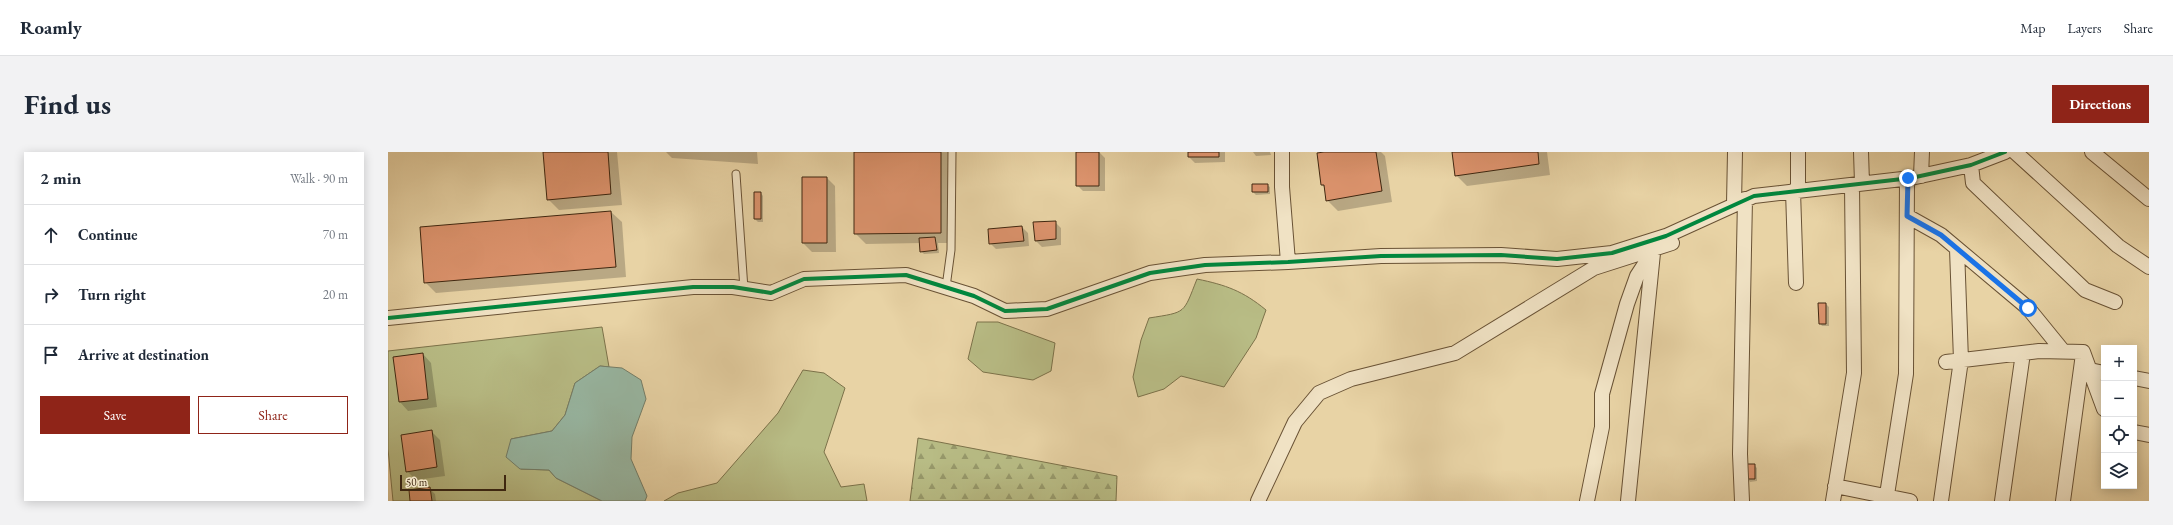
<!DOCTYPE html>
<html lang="en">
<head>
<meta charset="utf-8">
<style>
	body { margin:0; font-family:"EB Garamond",serif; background:#f2f2f3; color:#1f2937 }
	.controls { position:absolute; right:12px; bottom:12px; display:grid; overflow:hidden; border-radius:0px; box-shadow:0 2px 10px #0003 }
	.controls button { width:36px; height:36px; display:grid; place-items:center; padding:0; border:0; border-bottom:1px solid #e0e1e3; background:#fff; color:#1f2937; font:20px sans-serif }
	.scale { position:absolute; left:12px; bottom:10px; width:106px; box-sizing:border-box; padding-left:4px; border:2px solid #3f2710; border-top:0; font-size:11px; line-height:14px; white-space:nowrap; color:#3f2710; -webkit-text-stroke:3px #f0e2c4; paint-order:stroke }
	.stop { position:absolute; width:12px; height:12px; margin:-9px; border:3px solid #1a73e8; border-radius:50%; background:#fff }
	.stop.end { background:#1a73e8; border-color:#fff; box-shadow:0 1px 4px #0008 }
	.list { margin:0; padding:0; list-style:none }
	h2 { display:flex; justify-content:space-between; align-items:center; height:52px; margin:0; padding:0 16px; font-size:17px }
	h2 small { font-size:13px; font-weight:400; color:#747a83 }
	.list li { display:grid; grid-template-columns:26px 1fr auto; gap:12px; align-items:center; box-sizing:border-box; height:60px; padding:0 16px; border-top:1px solid #e0e1e3 }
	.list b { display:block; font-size:15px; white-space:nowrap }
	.list em { font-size:13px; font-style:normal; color:#747a83 }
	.actions { display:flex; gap:8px; padding:12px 16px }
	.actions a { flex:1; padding:9px 0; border:1px solid #8f2418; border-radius:0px; text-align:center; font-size:14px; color:#8f2418 }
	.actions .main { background:#8f2418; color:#fff }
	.icon { flex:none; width:22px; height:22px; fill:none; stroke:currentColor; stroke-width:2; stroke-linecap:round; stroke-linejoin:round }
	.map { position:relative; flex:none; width:1761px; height:349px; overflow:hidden; border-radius:0px }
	header { display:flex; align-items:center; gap:24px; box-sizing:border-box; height:56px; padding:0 20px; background:#fff; border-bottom:1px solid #e0e1e3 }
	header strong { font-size:19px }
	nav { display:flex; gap:22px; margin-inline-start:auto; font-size:14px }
	.intro { display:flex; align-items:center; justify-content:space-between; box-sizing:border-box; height:96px; padding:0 24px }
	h1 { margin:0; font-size:28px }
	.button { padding:10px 18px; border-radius:0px; background:#8f2418; color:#fff; font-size:14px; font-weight:700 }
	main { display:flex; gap:24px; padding:0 24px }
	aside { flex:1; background:#fff; border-radius:0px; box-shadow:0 2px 10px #0003 }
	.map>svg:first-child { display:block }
</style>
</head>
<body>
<header>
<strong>Roamly</strong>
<nav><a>Map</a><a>Layers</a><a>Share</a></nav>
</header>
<div class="intro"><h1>Find us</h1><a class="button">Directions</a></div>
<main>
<aside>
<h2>2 min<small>Walk · 90 m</small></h2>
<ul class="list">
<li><svg class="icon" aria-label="ahead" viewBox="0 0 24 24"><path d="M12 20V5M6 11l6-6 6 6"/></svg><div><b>Continue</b></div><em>70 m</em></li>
<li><svg class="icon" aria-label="right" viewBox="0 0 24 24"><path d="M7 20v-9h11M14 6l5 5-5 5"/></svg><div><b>Turn right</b></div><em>20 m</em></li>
<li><svg class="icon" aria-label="arrive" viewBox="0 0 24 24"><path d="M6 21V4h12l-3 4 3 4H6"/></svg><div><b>Arrive at destination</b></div></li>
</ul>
<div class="actions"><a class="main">Save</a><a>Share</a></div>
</aside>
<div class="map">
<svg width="1761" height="349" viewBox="0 0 1761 349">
	<defs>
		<pattern id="forest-firs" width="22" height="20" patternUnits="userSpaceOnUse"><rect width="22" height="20" fill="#b8bc85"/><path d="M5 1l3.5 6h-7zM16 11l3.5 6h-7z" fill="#97996b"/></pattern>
	</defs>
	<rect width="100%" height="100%" fill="#e8d3a5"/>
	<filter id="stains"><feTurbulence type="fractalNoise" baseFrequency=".005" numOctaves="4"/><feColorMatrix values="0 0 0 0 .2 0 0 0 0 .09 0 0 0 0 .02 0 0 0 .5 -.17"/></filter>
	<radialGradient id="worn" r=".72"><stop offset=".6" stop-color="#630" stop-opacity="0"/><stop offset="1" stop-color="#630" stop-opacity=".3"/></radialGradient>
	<path fill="#b8bc85" stroke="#7c724a" d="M 809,127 C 838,133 855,139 878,158 L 868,186 L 836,235 L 793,224 L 776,237 L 750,245 L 745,225 L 753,188 L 761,166 C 799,160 795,162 809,127 Z
		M 589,170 L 610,170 L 667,191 L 663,219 L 645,228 L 595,220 L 580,207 Z
		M 214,175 L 221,215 L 212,214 L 187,231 L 177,263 L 164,279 L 123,287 L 133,317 L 161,318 L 168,326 L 214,349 L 5,349 L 0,297 L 0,199 Z
		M 415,218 L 436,221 L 457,236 L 436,300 L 453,335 L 476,332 L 479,349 L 276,349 L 290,341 L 329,331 L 390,261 Z"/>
	<path fill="url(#forest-firs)" stroke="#7c724a" d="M 530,286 L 729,324 L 728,349 L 522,349 Z"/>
	<path fill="#98b8a4" stroke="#747e69" d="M 212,214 L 234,216 L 253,228 L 258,247 L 244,285 L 243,307 L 259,344 L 257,349 L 214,349 L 168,326 L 161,318 L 132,317 L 118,305 L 123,287 L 164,279 L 177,263 L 187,231 Z"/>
	<path fill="#0003" d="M 157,0 L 229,0 L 234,53 L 171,58 L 160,47 Z
		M 278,0 L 369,0 L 370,12 L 284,6 Z
		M 467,0 L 563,0 L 564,91 L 550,91 L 551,101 L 536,102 L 533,99 L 533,91 L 478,92 L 467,81 Z
		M 689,0 L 711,0 L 717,6 L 717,39 L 695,39 L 689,33 Z
		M 801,0 L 837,0 L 837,10 L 807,11 L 801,5 Z
		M 865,0 L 882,0 L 883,3 L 868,4 Z
		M 943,0 L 993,0 L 997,4 L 1004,50 L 950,59 L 939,48 L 938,37 L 934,33 Z
		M 1065,0 L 1159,0 L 1162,23 L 1079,34 L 1068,23 Z
		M 439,26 L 447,34 L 448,100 L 424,100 L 415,91 Z
		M 879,33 L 882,35 L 882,42 L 868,43 L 865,40 Z
		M 373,41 L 375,44 L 375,70 L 370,70 L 367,67 Z
		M 223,60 L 234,70 L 238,125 L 48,141 L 37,130 Z
		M 667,70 L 673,76 L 673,93 L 654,95 L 648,89 L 646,71 Z
		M 634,75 L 640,81 L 641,94 L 608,97 L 602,91 Z
		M 1438,152 L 1441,155 L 1441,174 L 1434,174 L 1432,171 Z
		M 35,202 L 43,211 L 49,255 L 20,259 L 12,250 L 6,206 Z
		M 43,279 L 52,288 L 57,324 L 28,328 L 19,319 Z
		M 1366,313 L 1369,316 L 1369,329 L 1362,330 L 1360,327 Z
		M 41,336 L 47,342 L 48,349 L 23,349 Z"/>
	<path fill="#dc936d" stroke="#3f2710" d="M 155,0 L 220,0 L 223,42 L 159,48 Z
		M 466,0 L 553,0 L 553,81 L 466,82 Z
		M 688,0 L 711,0 L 711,34 L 688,34 Z
		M 800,0 L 831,0 L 831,5 L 800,5 Z
		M 936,0 L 988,0 L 994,39 L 938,49 L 936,33 L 933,33 L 929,1 Z
		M 1064,0 L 1150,0 L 1151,12 L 1067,24 Z
		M 414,25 L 439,25 L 439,91 L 414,91 Z
		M 864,32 L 880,32 L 880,40 L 864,40 Z
		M 366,40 L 373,40 L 373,67 L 366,67 Z
		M 223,59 L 228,115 L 36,131 L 32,75 Z
		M 668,69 L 668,87 L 647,89 L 645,70 Z
		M 634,74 L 636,89 L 601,92 L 600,77 Z
		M 547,85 L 549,98 L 532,100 L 531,86 Z
		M 1430,151 L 1438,151 L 1438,172 L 1431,172 Z
		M 35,201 L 40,247 L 11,250 L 5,205 Z
		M 44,278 L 49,315 L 18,320 L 13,283 Z
		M 1358,312 L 1367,312 L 1367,327 L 1359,327 Z
		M 42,335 L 44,349 L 22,349 L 21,338 Z"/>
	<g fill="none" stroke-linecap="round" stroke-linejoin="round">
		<defs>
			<path id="lane" d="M 348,22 L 356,137
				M 558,135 L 563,98 L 564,0"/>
			<path id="street" d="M 894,0 L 894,35 L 900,110
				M 1473,0 L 1474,31
				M 1627,0 L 1730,94 L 1761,115
				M 1704,0 L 1761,47
				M 1583,13 L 1585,31 L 1697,138 L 1727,150
				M 1533,24 L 1534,0
				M 1405,39 L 1408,131
				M 1410,39 L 1410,0
				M 1346,52 L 1347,0
				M 1519,64 L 1553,83 L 1640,156 L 1675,199
				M 0,166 L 305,135 L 345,135 L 383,141 L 416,127 L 518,123 L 586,144 L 617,159 L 659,157 L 762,121 L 817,113 L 900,110 L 993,104 L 1113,103 L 1169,107 L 1224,101 L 1278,84 L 1366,44 L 1523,26 L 1583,13 L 1617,0
				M 1558,210 L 1651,199 L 1695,200 L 1716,257
				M 1702,218 L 1716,221
				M 1746,226 L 1761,229
				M 1746,280 L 1761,283
				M 1447,334 L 1522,349
				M 870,349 L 907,270 L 931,241 L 963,227 L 1067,201 L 1206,116 L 1284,91
				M 1199,349 L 1214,275 L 1214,242 L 1239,152 L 1249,124 L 1266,98
				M 1240,349 L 1265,101
				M 1354,349 L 1352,302 L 1357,47
				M 1445,349 L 1466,221 L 1464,33
				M 1498,349 L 1518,222 L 1519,27
				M 1553,349 L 1573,208 L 1569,97
				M 1614,349 L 1635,201
				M 1675,349 L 1695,202"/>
		</defs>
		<use href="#lane" stroke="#695235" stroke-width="9"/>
		<use href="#street" stroke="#695235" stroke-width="16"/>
		<use href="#lane" stroke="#f0e2c4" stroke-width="7"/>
		<use href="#street" stroke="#f0e2c4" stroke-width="14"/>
		<defs>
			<path id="cycleway" d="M 0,166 L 305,135 L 345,135 L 383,141 L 416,127 L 518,123 L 586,144 L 617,159 L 659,157 L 762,121 L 817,113 L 900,110 L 993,104 L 1113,103 L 1169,107 L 1224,101 L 1278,84 L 1366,44 L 1523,26 L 1583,13 L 1617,0"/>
		</defs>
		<use href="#cycleway" stroke="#f0e2c4" stroke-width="6"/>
		<use href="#cycleway" stroke="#00873e" stroke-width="4"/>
	</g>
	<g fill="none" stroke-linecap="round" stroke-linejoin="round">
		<path stroke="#1a73e8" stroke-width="5" d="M 1520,26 L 1519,64 L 1553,83 L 1640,156"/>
	</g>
	<rect width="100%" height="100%" filter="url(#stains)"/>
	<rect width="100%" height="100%" fill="url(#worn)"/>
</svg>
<div class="controls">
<button>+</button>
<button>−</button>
<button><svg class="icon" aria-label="locate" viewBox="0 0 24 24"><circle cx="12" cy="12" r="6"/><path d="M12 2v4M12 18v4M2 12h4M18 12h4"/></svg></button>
<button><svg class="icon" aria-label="layers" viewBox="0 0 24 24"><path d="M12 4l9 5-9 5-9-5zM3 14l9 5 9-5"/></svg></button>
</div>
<div class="scale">50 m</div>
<div class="stop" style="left:1640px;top:156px"></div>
<div class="stop end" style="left:1520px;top:26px"></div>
</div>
</main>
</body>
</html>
